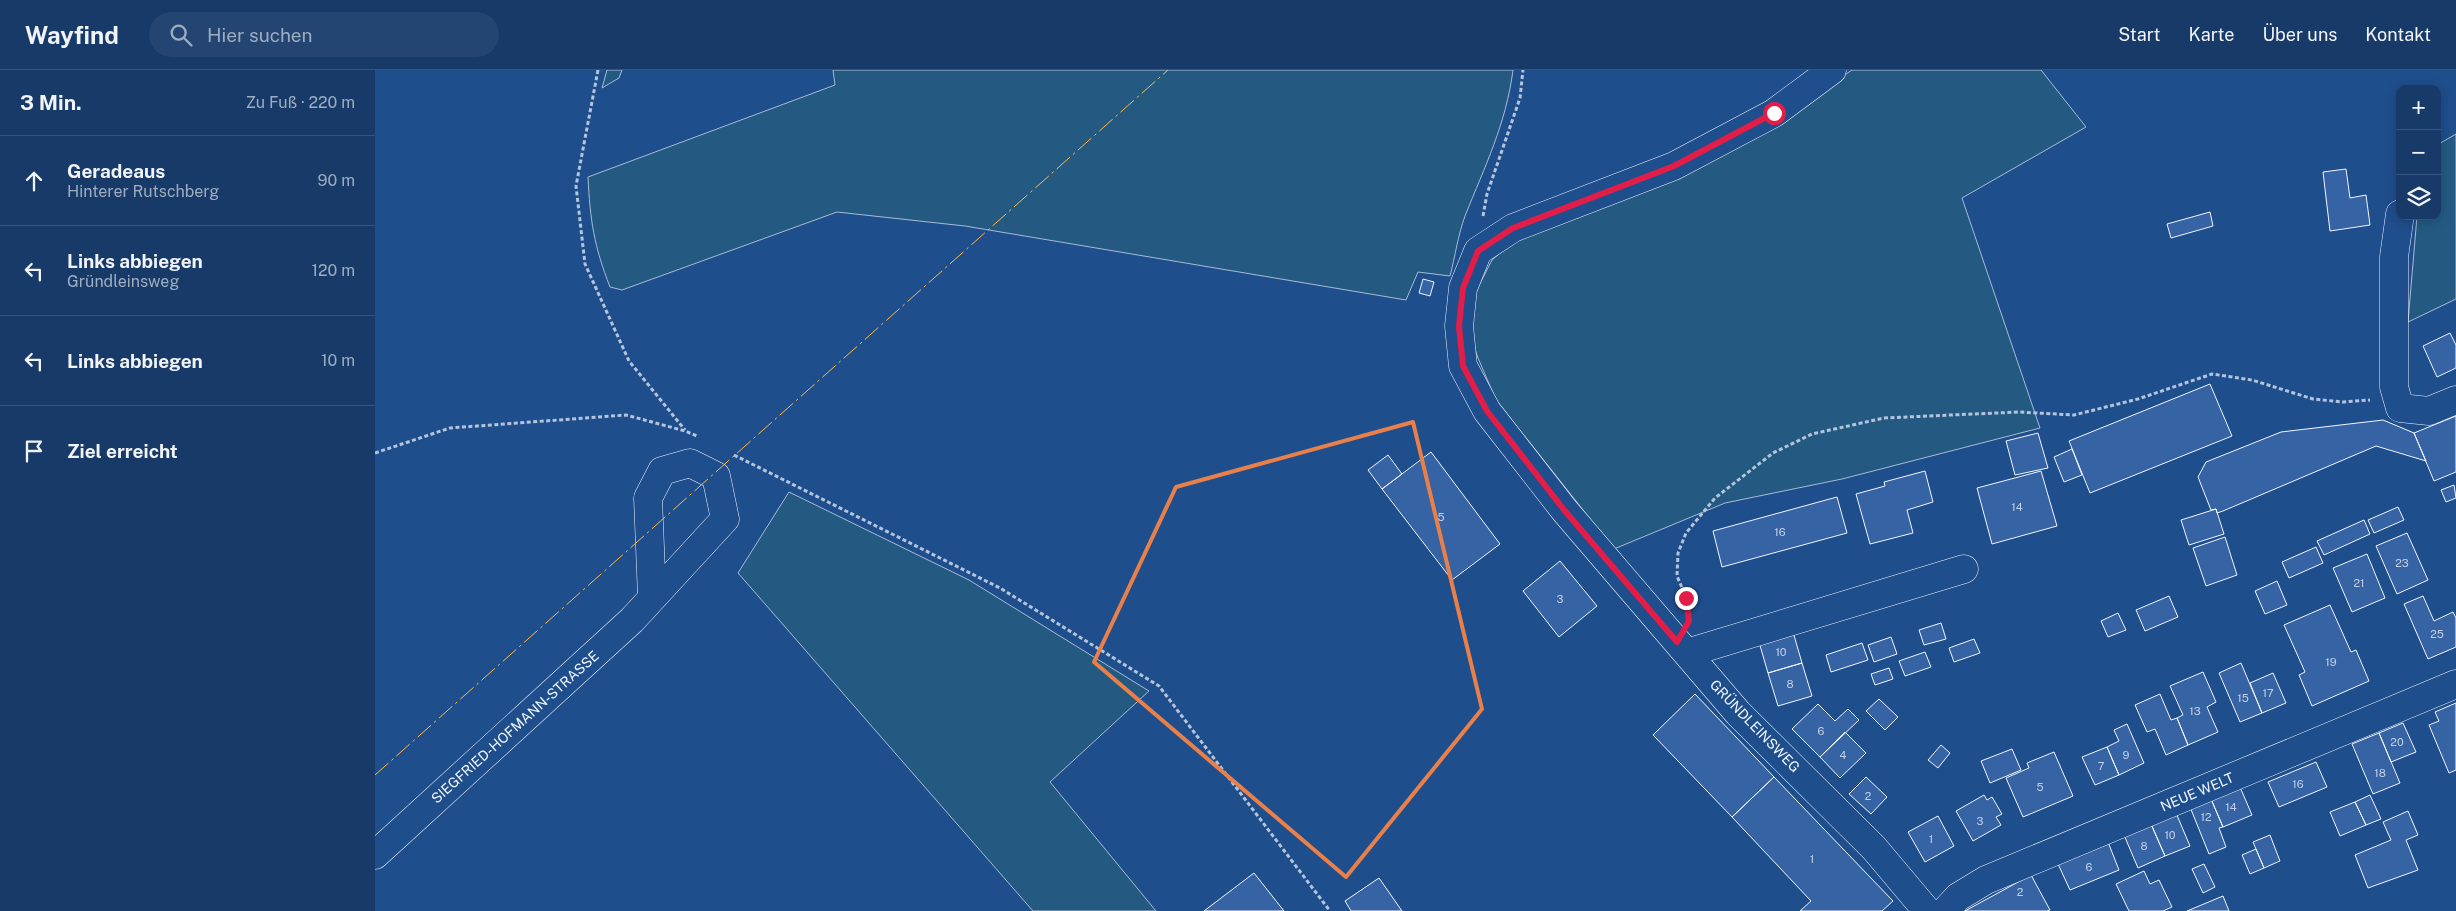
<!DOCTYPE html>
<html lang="de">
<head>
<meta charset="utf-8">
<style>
	body { margin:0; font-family:"Public Sans",sans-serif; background:#244571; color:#f1f3f6 }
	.controls { position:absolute; right:15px; top:15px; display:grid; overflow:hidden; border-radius:10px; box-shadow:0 2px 12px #0003 }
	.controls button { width:45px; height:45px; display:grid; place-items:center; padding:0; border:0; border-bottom:1px solid #36547d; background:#173a69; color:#f1f3f6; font:25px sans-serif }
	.stop { position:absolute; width:15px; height:15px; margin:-11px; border:4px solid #e11d48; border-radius:50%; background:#fff }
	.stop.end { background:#e11d48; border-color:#fff; box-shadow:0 1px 5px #0008 }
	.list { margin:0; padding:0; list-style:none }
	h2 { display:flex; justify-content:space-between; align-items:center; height:65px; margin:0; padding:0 20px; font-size:21px }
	h2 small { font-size:16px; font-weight:400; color:#9eadc0 }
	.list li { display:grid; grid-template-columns:32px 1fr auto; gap:15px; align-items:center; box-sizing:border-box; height:90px; padding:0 20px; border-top:1px solid #36547d }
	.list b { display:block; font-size:19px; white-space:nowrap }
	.list p { margin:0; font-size:16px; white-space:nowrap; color:#9eadc0 }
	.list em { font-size:16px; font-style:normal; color:#9eadc0 }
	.icon { flex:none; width:28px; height:28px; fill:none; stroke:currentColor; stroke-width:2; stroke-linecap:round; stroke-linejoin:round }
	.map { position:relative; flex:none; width:2081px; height:841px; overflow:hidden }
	header { display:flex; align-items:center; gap:30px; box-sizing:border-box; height:70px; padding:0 25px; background:#173a69; border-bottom:1px solid #36547d }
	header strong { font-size:24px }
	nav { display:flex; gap:28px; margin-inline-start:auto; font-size:18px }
	.search { width:350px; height:45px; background:#244571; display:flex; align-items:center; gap:12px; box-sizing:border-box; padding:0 18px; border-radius:28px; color:#9eadc0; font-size:19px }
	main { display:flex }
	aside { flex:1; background:#173a69 }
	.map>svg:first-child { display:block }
</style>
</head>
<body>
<header>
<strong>Wayfind</strong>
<div class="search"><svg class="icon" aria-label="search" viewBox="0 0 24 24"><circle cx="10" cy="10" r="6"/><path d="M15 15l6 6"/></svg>Hier suchen</div>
<nav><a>Start</a><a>Karte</a><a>Über uns</a><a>Kontakt</a></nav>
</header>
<main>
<aside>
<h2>3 Min.<small>Zu Fuß · 220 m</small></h2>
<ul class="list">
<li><svg class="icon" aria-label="ahead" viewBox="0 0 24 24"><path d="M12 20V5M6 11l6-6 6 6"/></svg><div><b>Geradeaus</b><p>Hinterer Rutschberg</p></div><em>90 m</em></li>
<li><svg class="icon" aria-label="left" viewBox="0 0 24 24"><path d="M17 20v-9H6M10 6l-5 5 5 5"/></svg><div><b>Links abbiegen</b><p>Gründleinsweg</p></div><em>120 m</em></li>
<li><svg class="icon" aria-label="left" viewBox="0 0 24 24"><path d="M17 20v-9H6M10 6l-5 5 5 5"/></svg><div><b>Links abbiegen</b></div><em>10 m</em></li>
<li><svg class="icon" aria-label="arrive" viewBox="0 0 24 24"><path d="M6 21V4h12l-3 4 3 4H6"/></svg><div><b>Ziel erreicht</b></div></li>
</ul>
</aside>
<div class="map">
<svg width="2081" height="841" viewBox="0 0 2081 841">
	<rect width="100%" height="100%" fill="#1f4e8c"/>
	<path fill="#245a82" stroke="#a8bbd7" d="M 232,0 L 247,0 L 244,8 L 227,18 Z
		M 458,0 L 1138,0 C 1131,54 1110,96 1090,146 C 1083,165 1080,187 1075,206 L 1043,202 L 1031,230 L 590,156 L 462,142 L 247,220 L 235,217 C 219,176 215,150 213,107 L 460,15 Z
		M 1477,0 L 1666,0 L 1711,57 L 1587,128 L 1665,358 L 1467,409 L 1350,433 L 1239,479 L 1121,330 L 1103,288 L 1094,262 L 1099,225 L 1117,190 L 1146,165 L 1392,58 Z
		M 2081,64 L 2081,229 L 2033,252 L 2042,146 L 2062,146 L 2062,75 Z
		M 414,422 L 594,510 L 774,621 L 675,712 L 781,841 L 658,841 L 363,503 Z"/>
	<path fill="#3563a3" stroke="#f2f6ff" d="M 1971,99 L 1975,128 L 1991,125 L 1995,155 L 1955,161 L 1948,102 Z
		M 1835,142 L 1838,156 L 1796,168 L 1792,154 Z
		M 1048,209 L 1059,212 L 1055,226 L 1044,223 Z
		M 2075,263 L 2081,275 L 2081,298 L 2062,307 L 2048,276 Z
		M 1835,314 L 1857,366 L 1715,423 L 1694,371 Z
		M 2081,346 L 2081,402 L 2059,411 L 2039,363 Z
		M 2008,350 L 2039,363 L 2051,391 L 2001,376 L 1848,441 L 1842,443 L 1841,439 L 1836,440 L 1823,407 L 1831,392 L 1906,362 Z
		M 1663,363 L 1673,398 L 1640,405 L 1631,371 Z
		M 1697,379 L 1707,405 L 1689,412 L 1679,387 Z
		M 1056,382 L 1125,474 L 1077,510 L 1007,419 Z
		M 1013,385 L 1027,404 L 1007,419 L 993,400 Z
		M 1550,401 L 1558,432 L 1532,440 L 1538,463 L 1495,474 L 1481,424 L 1510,416 L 1509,412 Z
		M 1666,401 L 1682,456 L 1617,474 L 1602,418 Z
		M 2079,415 L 2081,428 L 2071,432 L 2066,420 Z
		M 1462,427 L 1472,463 L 1347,497 L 1338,461 Z
		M 2023,437 L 2029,450 L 1999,463 L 1993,450 Z
		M 1841,439 L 1849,464 L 1814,475 L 1806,450 Z
		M 1989,450 L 1995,464 L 1949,485 L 1942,471 Z
		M 2032,463 L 2053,510 L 2022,524 L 2001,476 Z
		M 1850,467 L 1862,505 L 1831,516 L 1818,478 Z
		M 1941,477 L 1948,493 L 1914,508 L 1907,492 Z
		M 1992,484 L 2010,528 L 1977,542 L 1958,498 Z
		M 1185,491 L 1222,536 L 1184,567 L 1148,521 Z
		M 1902,511 L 1912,535 L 1890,544 L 1880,521 Z
		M 1794,526 L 1803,547 L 1770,561 L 1761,540 Z
		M 2048,526 L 2059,551 L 2078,542 L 2081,548 L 2081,577 L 2053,589 L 2029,534 Z
		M 1955,535 L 1976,582 L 1981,580 L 1994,611 L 1937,636 L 1924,605 L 1930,602 L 1909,555 Z
		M 1743,543 L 1751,560 L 1733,567 L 1726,551 Z
		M 1566,553 L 1571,569 L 1549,575 L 1544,560 Z
		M 1418,562 L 1427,593 L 1393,603 L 1384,572 Z
		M 1516,567 L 1522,584 L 1499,592 L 1493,575 Z
		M 1599,569 L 1605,583 L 1579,592 L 1574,578 Z
		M 1487,573 L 1493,590 L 1456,602 L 1451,585 Z
		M 1550,582 L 1556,597 L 1530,606 L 1524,591 Z
		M 1427,593 L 1437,626 L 1403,636 L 1393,603 Z
		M 1866,593 L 1887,643 L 1865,652 L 1844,603 Z
		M 1514,598 L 1518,609 L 1500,615 L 1496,604 Z
		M 1828,602 L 1841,632 L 1832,637 L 1843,662 L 1813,675 L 1802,648 L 1808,645 L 1795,616 Z
		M 1898,603 L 1911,633 L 1887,643 L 1875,613 Z
		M 1320,624 L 1399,707 L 1357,747 L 1278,665 Z
		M 1785,624 L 1796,650 L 1802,648 L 1813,675 L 1791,685 L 1780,659 L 1772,662 L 1760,635 Z
		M 1504,629 L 1523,647 L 1510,660 L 1491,641 Z
		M 2081,633 L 2081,700 L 2074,703 L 2054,655 L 2064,651 L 2060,642 Z
		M 1443,634 L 1460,651 L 1473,639 L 1484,650 L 1445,687 L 1417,659 Z
		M 2028,653 L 2041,682 L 2016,692 L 2004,663 Z
		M 1752,654 L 1769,693 L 1744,705 L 1732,677 L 1744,671 L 1739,660 Z
		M 1470,662 L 1491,683 L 1465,708 L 1445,687 Z
		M 2004,663 L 2025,713 L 1998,724 L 1977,674 Z
		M 1566,675 L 1575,683 L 1563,698 L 1553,690 Z
		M 1732,677 L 1744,705 L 1720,715 L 1707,687 Z
		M 1637,679 L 1646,700 L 1615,713 L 1606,691 Z
		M 1679,682 L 1698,726 L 1648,747 L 1631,708 L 1654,698 L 1652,693 Z
		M 1941,692 L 1952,717 L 1904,737 L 1893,712 Z
		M 1399,707 L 1518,831 L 1507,841 L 1425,841 L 1436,831 L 1357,747 Z
		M 1491,707 L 1512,727 L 1496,744 L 1474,724 Z
		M 1865,717 L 1877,745 L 1848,757 L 1836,729 Z
		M 1609,725 L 1612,730 L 1617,727 L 1627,744 L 1621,747 L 1626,755 L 1598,771 L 1581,741 Z
		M 1995,725 L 2006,749 L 1991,755 L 1980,732 Z
		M 1836,729 L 1848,757 L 1844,758 L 1851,777 L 1834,784 L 1815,737 Z
		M 1980,732 L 1991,755 L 1965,766 L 1955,742 Z
		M 2033,741 L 2043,765 L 2031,770 L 2043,800 L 1993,818 L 1980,785 L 2016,770 L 2008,752 Z
		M 1801,743 L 1815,776 L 1790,786 L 1776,754 Z
		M 1563,746 L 1579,776 L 1550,792 L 1533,762 Z
		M 1776,754 L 1790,786 L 1763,798 L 1749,765 Z
		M 1895,765 L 1905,791 L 1889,798 L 1878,772 Z
		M 1733,772 L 1744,800 L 1695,820 L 1683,794 Z
		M 1881,779 L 1889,798 L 1875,804 L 1867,785 Z
		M 1829,794 L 1840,817 L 1828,823 L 1817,799 Z
		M 1769,801 L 1775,814 L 1784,810 L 1797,837 L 1788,841 L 1754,841 L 1741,814 Z
		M 879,803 L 909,841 L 829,841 Z
		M 1656,805 L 1675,840 L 1672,841 L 1590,841 Z
		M 1004,808 L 1027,841 L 976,841 L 970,831 Z
		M 1848,826 L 1854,841 L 1812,841 Z"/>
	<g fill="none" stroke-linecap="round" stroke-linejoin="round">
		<defs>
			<path id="minor" d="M 1457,0 L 1399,43 L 1299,96 L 1138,158 L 1103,181 L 1088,218 L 1084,256 L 1088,296 L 1112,341 L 1190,441 L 1363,643 L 1499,778 L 1552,841
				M 2025,144 L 2019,187 L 2019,317 L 2025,338 L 2054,341 L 2081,330
				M 1312,583 L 1589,499
				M 0,785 L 257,550 L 350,449 L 341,406 L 315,393 L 287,401 L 273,428 L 277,527
				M 1570,841 L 1583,827 L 1611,810 L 2081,614"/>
		</defs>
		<use href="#minor" stroke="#f2f6ff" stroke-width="29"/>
		<path stroke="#b3c4dc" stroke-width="3" stroke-dasharray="4 2.5" stroke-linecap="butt" d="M 223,0 L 201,116 L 210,194 L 254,291 L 310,360
			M 1108,146 L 1112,124 L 1145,28 L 1148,0
			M 0,383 L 75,358 L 251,345 L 310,361 L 322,366
			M 359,385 L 625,518 L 784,616 L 955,841
			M 1313,542 L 1311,527 L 1302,506 L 1303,483 L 1311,463 L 1340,428 L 1398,383 L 1437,364 L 1509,348 L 1644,342 L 1699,345 L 1763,329 L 1837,304 L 1877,310 L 1938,329 L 1968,332 L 1995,330"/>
		<use href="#minor" stroke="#1f4e8c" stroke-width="28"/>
		<path stroke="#ffb74d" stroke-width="1" stroke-dasharray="18 4 2.5 4" stroke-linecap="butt" d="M 0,705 L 793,0"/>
	</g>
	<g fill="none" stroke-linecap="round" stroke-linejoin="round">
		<path stroke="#e11d48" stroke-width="6" d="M 1311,528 L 1314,551 L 1302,572 L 1190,441 L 1112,341 L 1088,296 L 1084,256 L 1088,218 L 1103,181 L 1138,158 L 1299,96 L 1399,43"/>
	</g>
	<path fill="none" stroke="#ea8049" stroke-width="4" stroke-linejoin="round" d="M 1038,352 L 1107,639 L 971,807 L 719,592 L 801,417 Z"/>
	<g text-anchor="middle" stroke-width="4" stroke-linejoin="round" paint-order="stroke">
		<g font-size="11" fill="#c3d1e8">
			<text x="1642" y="441">14</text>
			<text x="1066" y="451">5</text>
			<text x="1405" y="466">16</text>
			<text x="2027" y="497">23</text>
			<text x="1984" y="517">21</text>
			<text x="1185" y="533">3</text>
			<text x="2062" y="568">25</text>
			<text x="1406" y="586">10</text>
			<text x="1956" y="596">19</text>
			<text x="1415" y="618">8</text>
			<text x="1893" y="627">17</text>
			<text x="1868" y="632">15</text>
			<text x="1820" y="645">13</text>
			<text x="1446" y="665">6</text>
			<text x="2022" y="676">20</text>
			<text x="1468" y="689">4</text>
			<text x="1751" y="689">9</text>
			<text x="1726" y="700">7</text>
			<text x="2005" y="707">18</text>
			<text x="1923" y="718">16</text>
			<text x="1665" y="721">5</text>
			<text x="1493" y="730">2</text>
			<text x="1856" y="741">14</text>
			<text x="1831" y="751">12</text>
			<text x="1605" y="755">3</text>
			<text x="1795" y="769">10</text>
			<text x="1556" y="773">1</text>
			<text x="1769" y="780">8</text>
			<text x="1437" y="793">1</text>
			<text x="1714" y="801">6</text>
			<text x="1645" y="826">2</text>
		</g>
		<g font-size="14" fill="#f2f6ff" stroke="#1f4e8c">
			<text transform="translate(1380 656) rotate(46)" y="5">GRÜNDLEINSWEG</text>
			<text transform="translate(140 657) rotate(-42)" y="5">SIEGFRIED-HOFMANN-STRASSE</text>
			<text transform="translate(1822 722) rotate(-23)" y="5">NEUE WELT</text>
		</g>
	</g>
</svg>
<div class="controls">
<button>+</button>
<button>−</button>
<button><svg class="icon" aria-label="layers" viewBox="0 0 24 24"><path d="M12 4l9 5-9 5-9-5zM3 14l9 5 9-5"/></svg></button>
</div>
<div class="stop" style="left:1399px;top:43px"></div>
<div class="stop end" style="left:1311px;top:528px"></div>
</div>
</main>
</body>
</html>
